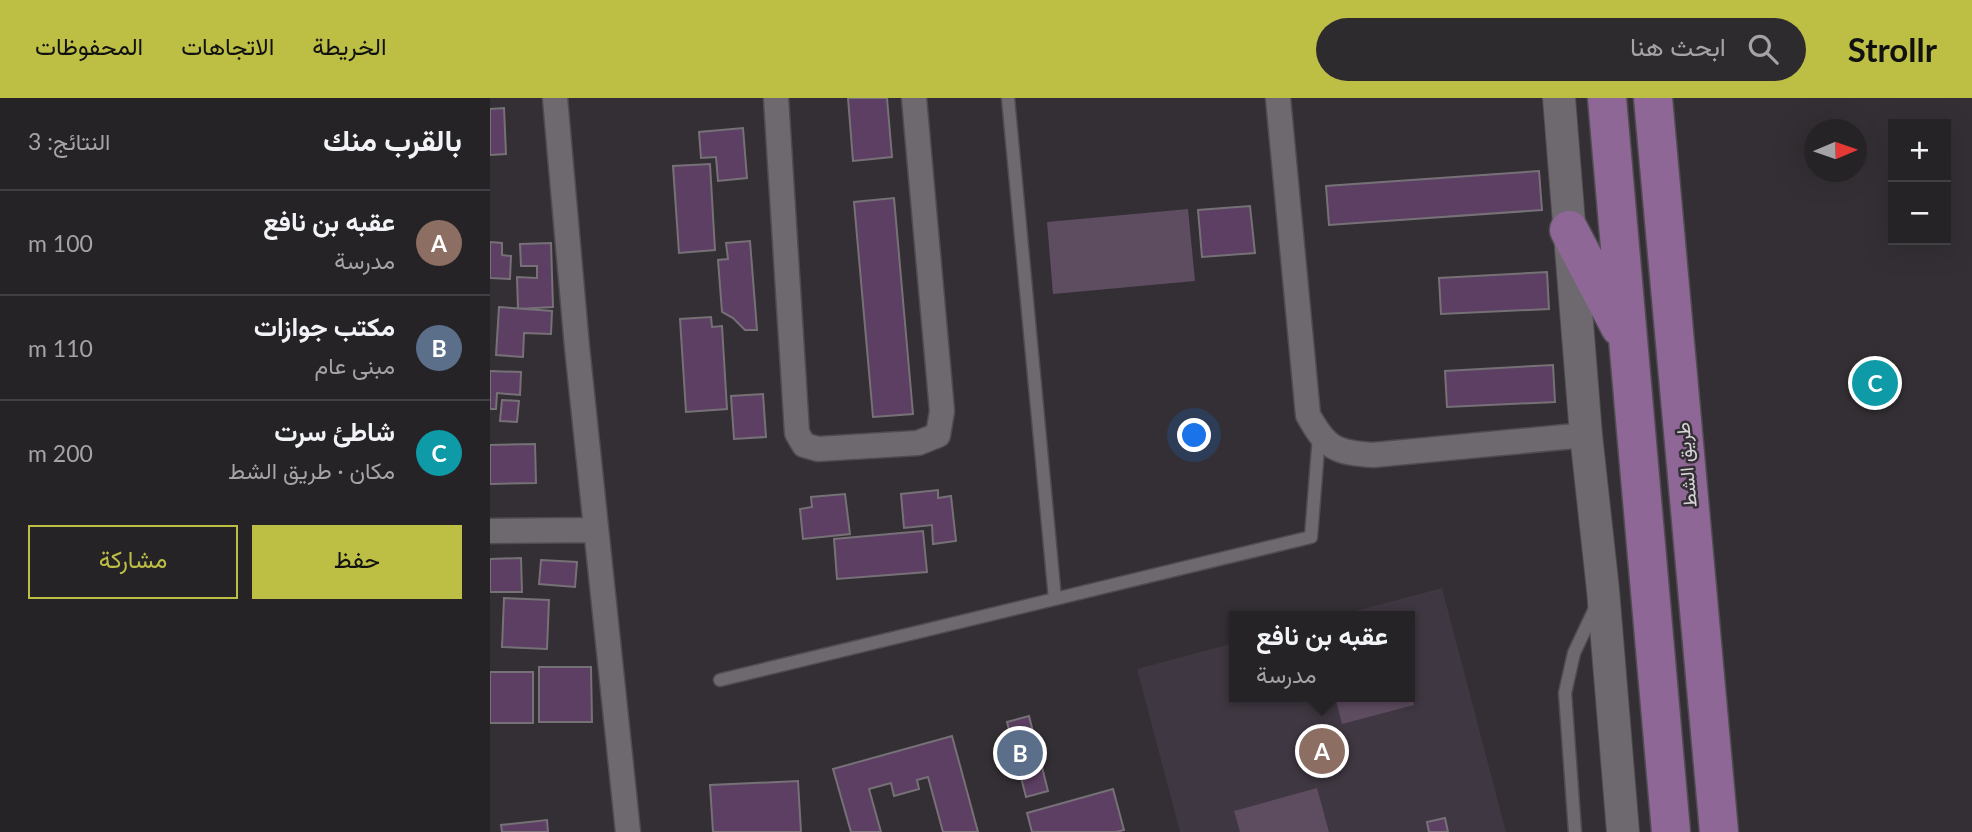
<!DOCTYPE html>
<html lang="ar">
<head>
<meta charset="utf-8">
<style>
	body { margin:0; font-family:Lato,Vazirmatn,sans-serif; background:#2e2b2f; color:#f1f3f6; direction:rtl }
	.controls { position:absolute; right:21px; top:21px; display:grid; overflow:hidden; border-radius:0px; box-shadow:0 7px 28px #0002 }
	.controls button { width:63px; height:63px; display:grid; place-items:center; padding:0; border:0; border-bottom:2px solid #424044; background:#262327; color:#f1f3f6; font:35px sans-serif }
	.compass { position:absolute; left:1314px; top:21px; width:63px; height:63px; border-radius:50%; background:#262327; box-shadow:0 7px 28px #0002; rotate:88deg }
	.you { position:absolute; left:705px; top:338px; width:24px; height:24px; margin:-18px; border:5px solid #fff; border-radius:50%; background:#1a73e8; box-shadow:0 0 0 10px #1a73e833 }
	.badge { display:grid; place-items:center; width:46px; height:46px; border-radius:50%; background:#bcbf44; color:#fff; font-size:23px; font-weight:700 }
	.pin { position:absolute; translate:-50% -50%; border:4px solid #fff; box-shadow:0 2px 7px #0006 }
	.popup { position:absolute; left:739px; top:513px; width:186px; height:91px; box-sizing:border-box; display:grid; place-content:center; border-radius:0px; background:#262327; filter:drop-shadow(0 2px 5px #0005); font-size:23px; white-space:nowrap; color:#a4a4a7 }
	.popup b { font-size:26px; color:#f1f3f6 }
	.popup::after { content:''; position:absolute; left:50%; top:100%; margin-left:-14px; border:14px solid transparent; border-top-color:#262327 }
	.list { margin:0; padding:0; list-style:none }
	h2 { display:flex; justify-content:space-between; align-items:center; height:91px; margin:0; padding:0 28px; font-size:30px }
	h2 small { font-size:23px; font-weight:400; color:#a4a4a7 }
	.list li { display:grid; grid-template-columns:46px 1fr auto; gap:21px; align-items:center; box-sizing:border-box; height:105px; padding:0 28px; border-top:2px solid #424044 }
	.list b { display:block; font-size:26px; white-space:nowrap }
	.list p { margin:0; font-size:23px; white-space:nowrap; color:#a4a4a7 }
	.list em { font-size:23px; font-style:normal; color:#a4a4a7 }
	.actions { display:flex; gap:14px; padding:21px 28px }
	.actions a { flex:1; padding:16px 0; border:2px solid #bcbf44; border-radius:0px; text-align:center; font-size:24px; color:#bcbf44 }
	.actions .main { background:#bcbf44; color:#111 }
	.icon { flex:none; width:38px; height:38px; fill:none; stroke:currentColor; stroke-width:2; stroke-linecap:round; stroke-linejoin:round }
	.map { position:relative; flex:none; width:1482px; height:734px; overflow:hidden; direction:ltr }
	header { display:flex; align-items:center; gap:42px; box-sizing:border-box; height:98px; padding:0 35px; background:#bcbf44; color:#111 }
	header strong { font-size:33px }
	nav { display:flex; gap:38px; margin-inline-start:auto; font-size:24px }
	.search { width:490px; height:63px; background:#2e2b2f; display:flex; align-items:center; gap:18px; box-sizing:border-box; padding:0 24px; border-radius:38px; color:#a4a4a7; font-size:26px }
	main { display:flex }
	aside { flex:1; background:#262327 }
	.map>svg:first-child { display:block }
</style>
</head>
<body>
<header>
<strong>Strollr</strong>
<div class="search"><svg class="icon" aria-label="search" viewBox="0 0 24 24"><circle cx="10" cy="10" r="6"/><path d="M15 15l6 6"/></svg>ابحث هنا</div>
<nav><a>الخريطة</a><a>الاتجاهات</a><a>المحفوظات</a></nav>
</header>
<main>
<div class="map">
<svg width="1482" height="734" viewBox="0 0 1482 734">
	<rect width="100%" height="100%" fill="#332f34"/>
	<path fill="#3f3741" d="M 952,490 L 1016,734 L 690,734 L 647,571 L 744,545 L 744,599 L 920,599 L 920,518 L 846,518 Z"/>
	<path fill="#5e4c61" d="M 698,111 L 705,183 L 563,196 L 557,124 Z
		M 920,590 L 924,607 L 852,626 L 845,599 L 920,599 Z
		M 827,690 L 839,734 L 750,734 L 744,713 Z"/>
	<path fill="#5c3f62" stroke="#767177" stroke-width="2" d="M 358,0 L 397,0 L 402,59 L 363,63 Z
		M 14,10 L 16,56 L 0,57 L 0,11 Z
		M 253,30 L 257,80 L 228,83 L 226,59 L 211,60 L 209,34 Z
		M 220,66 L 225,152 L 189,155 L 183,68 Z
		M 1049,73 L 1052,112 L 839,127 L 836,88 Z
		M 404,100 L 423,316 L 383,319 L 364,104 Z
		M 760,108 L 765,155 L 712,159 L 708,112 Z
		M 260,143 L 267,232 L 255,232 L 243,220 L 232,214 L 228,162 L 238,161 L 236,145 Z
		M 0,144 L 12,145 L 12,157 L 21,158 L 20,181 L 0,180 Z
		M 61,145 L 63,209 L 28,211 L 27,179 L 47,180 L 47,168 L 31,168 L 30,146 Z
		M 1057,174 L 1059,211 L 951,216 L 949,180 Z
		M 9,209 L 62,213 L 61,236 L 34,235 L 33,259 L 6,257 Z
		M 221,219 L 222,229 L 232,228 L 237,311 L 196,314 L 190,221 Z
		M 1063,267 L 1065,304 L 957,309 L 955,273 Z
		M 0,273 L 31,274 L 30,297 L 7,295 L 6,311 L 0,311 Z
		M 273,296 L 276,339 L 244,341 L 241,298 Z
		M 12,302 L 29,303 L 27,324 L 10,323 Z
		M 45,346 L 46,385 L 0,386 L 0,347 Z
		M 448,392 L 448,400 L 461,398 L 466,443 L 443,446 L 442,427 L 414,430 L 411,396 Z
		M 355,396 L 360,436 L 313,441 L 310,411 L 322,409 L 321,399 Z
		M 433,433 L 437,474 L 347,481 L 344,441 Z
		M 31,460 L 32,494 L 0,494 L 0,461 Z
		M 51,462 L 87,464 L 85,489 L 49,486 Z
		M 14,500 L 59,502 L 57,551 L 12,549 Z
		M 49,569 L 101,569 L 102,624 L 49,624 Z
		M 0,574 L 43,574 L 43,625 L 0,625 Z
		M 539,618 L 558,693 L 536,699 L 517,624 Z
		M 462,638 L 488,734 L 453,734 L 438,679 L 427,682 L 429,691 L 404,698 L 401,685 L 379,691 L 391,734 L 361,734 L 343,671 Z
		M 308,683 L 311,734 L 223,734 L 220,687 Z
		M 623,691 L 634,732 L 626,734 L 542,734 L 537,715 Z
		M 955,720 L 958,734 L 939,734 L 937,724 Z
		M 57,722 L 58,734 L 12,734 L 11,727 Z"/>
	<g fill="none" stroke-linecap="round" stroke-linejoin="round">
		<defs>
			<path id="service" d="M 518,0 L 565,501
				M 230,582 L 821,439 L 829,338
				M 1085,734 L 1075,595 L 1084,555 L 1107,506"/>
			<path id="minor" d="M 65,0 L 87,249 L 138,734
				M 286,0 L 307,335 L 314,347 L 328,351 L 428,345 L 448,337 L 452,313 L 424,0
				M 788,0 L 818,317 C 836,350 846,355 883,357 L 1096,337
				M 0,433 L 105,432"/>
			<path id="tertiary" d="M 1069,0 L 1096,337 L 1113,492 L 1133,734"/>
			<path id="primary" d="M 1117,0 L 1181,734
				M 1163,0 L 1229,734
				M 1079,132 L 1130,229"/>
		</defs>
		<use href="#service" stroke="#4f4c50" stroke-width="15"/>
		<use href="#minor" stroke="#4f4c50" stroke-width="27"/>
		<use href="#tertiary" stroke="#4f4c50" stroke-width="34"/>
		<use href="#primary" stroke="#4f4c50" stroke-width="41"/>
		<use href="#service" stroke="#6e696f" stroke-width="12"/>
		<use href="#minor" stroke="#6e696f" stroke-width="24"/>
		<use href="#tertiary" stroke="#6e696f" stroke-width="32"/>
		<use href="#primary" stroke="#8f6797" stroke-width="38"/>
	</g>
	<g text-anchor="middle" stroke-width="5" stroke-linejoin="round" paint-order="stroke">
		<g font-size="19" fill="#d6d4d7" stroke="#332f34">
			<text transform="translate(1196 367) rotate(-95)" y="7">طريق الشط</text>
		</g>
	</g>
</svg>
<div class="controls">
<button>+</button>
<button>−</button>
</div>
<svg class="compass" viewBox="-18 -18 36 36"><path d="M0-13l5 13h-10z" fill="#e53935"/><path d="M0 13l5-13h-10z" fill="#a4a4a7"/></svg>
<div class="you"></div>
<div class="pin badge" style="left:832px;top:653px;background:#8d6e63">A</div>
<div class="popup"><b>عقبه بن نافع</b>مدرسة</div>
<div class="pin badge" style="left:530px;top:655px;background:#5c6f8a">B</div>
<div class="pin badge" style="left:1385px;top:285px;background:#0f9aa8">C</div>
</div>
<aside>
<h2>بالقرب منك<small>النتائج: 3</small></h2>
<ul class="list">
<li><span class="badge" style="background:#8d6e63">A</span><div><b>عقبه بن نافع</b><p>مدرسة</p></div><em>100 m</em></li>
<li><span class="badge" style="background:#5c6f8a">B</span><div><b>مكتب جوازات</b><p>مبنى عام</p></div><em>110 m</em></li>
<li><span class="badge" style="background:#0f9aa8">C</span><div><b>شاطئ سرت</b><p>مكان · طريق الشط</p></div><em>200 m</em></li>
</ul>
<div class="actions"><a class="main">حفظ</a><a>مشاركة</a></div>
</aside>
</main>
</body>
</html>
